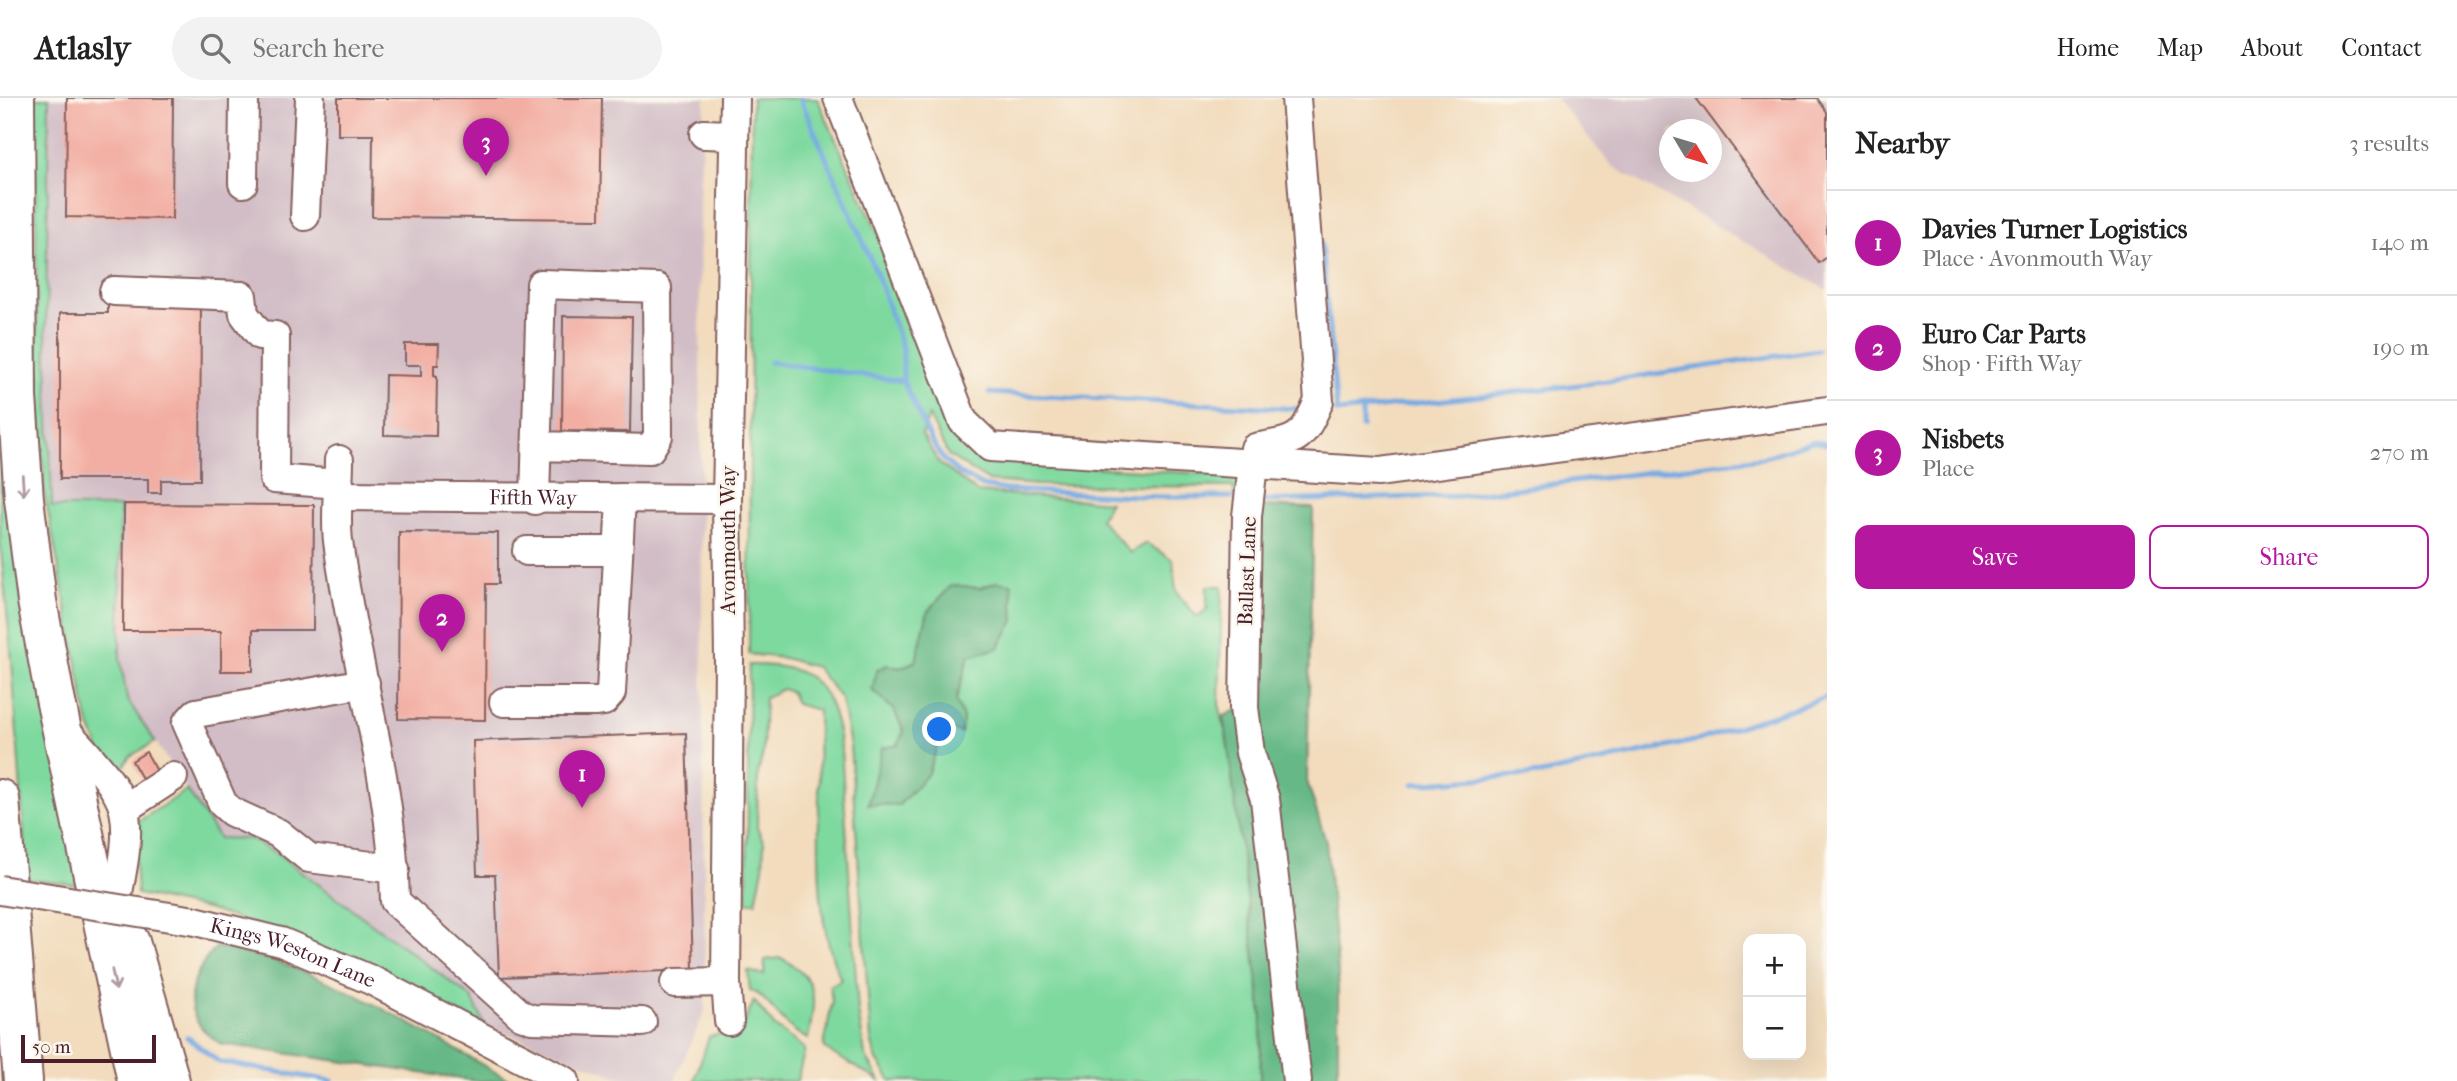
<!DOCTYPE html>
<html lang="en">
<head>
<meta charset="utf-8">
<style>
	body { margin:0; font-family:"IM FELL French Canon",serif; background:#f2f2f2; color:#222 }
	.controls { position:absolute; right:21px; bottom:21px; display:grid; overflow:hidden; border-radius:14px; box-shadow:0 7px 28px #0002 }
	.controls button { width:63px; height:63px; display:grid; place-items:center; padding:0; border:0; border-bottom:2px solid #e0e0e0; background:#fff; color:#222; font:35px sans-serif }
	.compass { position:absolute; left:1659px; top:21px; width:63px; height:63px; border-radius:50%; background:#fff; box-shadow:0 7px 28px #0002; rotate:128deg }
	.scale { position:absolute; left:21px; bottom:18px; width:135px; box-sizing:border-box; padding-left:7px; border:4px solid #4a1f2b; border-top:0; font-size:19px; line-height:24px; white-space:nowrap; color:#4a1f2b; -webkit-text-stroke:5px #fbf7ec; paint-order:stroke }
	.you { position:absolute; left:940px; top:632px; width:24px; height:24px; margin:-18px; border:5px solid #fff; border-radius:50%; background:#1a73e8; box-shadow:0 0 0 10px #1a73e833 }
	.badge { display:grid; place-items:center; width:46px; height:46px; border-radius:50%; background:#b5179e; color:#fff; font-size:23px; font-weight:700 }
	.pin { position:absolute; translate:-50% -58px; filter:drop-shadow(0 2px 4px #0008) }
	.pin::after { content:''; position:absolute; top:37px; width:24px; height:21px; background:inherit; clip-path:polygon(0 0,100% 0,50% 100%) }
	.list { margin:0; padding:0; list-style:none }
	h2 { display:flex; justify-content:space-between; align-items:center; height:91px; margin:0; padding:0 28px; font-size:30px }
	h2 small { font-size:23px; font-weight:400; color:#767676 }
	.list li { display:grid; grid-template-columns:46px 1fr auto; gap:21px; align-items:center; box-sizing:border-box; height:105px; padding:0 28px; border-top:2px solid #e0e0e0 }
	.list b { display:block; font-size:26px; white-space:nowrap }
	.list p { margin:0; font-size:23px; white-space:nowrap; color:#767676 }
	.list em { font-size:23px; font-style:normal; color:#767676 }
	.actions { display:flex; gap:14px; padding:21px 28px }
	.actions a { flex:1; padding:16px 0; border:2px solid #b5179e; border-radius:14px; text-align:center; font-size:24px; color:#b5179e }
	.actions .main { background:#b5179e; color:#fff }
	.icon { flex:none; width:38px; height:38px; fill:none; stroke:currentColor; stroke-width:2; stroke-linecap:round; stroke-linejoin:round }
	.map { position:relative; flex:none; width:1827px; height:983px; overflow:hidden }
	header { display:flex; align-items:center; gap:42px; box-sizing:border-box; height:98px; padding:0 35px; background:#fff; border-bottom:2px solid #e0e0e0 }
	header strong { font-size:33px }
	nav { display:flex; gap:38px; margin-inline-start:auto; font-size:24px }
	.search { width:490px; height:63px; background:#f2f2f2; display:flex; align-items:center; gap:18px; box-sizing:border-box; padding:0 24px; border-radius:38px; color:#767676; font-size:26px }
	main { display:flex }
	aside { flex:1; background:#fff }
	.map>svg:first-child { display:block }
</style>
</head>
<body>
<header>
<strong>Atlasly</strong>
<div class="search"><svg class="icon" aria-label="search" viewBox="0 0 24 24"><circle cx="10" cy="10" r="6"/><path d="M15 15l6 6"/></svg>Search here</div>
<nav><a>Home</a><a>Map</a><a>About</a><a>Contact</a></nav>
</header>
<main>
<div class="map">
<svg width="1827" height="983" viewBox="0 0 1827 983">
	<rect width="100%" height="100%" fill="#fbf7ec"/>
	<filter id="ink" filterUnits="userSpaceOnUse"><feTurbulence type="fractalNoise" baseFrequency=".0143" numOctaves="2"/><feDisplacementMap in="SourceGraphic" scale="14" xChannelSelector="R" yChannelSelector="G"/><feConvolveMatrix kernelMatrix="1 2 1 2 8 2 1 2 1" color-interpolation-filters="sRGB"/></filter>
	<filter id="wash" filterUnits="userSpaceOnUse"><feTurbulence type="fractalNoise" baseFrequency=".00686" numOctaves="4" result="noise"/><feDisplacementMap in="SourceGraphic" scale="28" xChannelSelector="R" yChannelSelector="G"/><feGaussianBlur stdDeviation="1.57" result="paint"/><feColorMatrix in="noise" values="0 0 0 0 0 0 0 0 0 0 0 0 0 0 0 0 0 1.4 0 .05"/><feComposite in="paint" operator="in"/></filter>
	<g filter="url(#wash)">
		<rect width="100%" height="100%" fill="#f2dcbd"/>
		<path fill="#d2bdc6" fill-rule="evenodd" d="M 48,0 L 705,0 L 699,99 L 705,913 L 674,983 L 629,983 L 485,927 L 471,898 L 276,755 L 250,741 L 219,740 L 127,601 L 120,560 L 52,410 L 46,235 Z
			M 1556,0 L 1827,0 L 1827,192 L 1612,68 ZM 1670,32 L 1712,32 L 1712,74 L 1670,74 Z"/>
		<path fill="#7ed99f" stroke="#647c65" stroke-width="2" fill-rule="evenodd" d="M 0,0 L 78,787 L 27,781 L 12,563 L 0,444 Z
			M 35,0 L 49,0 L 46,235 L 52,409 L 120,409 L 120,560 L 127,601 L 155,644 L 129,659 L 122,671 L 134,690 L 124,700 L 110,677 L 88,623 L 45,398 L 37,248 Z
			M 752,0 L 817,0 L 886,153 L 952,330 L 979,357 L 999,364 L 1245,378 L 1237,405 L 1233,389 L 1039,387 L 989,383 L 948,357 L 929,318 L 922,337 L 939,365 L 977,394 L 1110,404 L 1100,421 L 1130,455 L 1146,445 L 1173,462 L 1176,494 L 1197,519 L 1207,511 L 1207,488 L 1222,488 L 1219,606 L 1230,655 L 1262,917 L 1260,983 L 891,983 L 876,960 L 871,941 L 850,647 L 841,601 L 816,569 L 784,560 L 749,556 ZM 997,484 L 998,550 L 969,558 L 956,602 L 963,620 L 961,635 L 944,629 L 927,677 L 898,707 L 869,706 L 904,633 L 894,612 L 872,592 L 887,567 L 900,570 L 916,563 L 928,513 L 952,487 L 980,490 Z
			M 749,567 C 816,566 831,588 841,650 L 858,913 L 865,957 L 880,983 L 828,953 L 824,948 L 832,904 L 830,888 L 841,882 C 815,824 819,759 819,697 C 819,669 818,640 818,612 L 796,606 L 791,594 L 782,591 L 765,600 L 763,655 L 758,675 L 757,730 L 764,744 L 763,770 L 756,804 L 747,804 Z
			M 187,692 L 219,740 L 250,741 L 276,755 L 471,899 L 485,927 L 295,839 L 207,811 L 137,796 L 132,714 L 139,723 Z
			M 781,860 C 821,882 815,902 808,941 C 782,930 767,896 750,892 L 748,873 L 764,877 L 765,862 Z
			M 754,903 L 775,929 L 805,951 L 797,983 L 694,983 L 709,939 L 742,930 Z"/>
		<path fill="#66b986" stroke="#586c58" stroke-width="2" d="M 1258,408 L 1313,410 L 1307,683 L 1326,744 L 1338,873 L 1338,983 L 1260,983 L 1262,917 L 1224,618 L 1264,599 L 1253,430 Z
			M 997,484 L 1012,486 L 1014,523 L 998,550 L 969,558 L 956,602 L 963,620 L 961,635 L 944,629 L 927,677 L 899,707 L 868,706 L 882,650 L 898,647 L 904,633 L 894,612 L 872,592 L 877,572 L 887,567 L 900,570 L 916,563 L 928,513 L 952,487 L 980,490 Z
			M 216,849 C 324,867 417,931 511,983 L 476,983 L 221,946 C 178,919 186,883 216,849 Z"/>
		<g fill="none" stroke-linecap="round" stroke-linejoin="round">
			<path stroke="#76a9e2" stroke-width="5" d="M 800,0 L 877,176 L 903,252 L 903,283 L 931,342 L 943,361 L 960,376 L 983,388 L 1006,392 L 1158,399 L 1231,399
				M 1321,146 L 1337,314 L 1587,286 L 1818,252
				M 770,264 L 903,283
				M 989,295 L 1300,311 L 1303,307
				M 1362,311 L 1362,329
				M 1262,403 L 1458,398 L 1762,360 L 1813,343 L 1827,346
				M 1413,686 L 1541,676 L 1699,642 L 1827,599
				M 187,939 L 219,964 L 332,983"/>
		</g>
		<g id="blocks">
			<path fill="#f3aea3" d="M 67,0 L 173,0 L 172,121 L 66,119 Z
				M 338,0 L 602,0 L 600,121 L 372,119 L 373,37 L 338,37 Z
				M 1696,0 L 1817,0 L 1827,14 L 1827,159 L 1819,165 Z
				M 108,204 L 201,205 L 200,382 L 161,382 L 161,395 L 148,395 L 148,381 L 60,381 L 60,215 L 108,215 Z
				M 563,218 L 632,219 L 630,334 L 562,333 Z
				M 405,246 L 439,246 L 438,267 L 434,267 L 434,277 L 437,278 L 436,338 L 384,337 L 385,277 L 421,278 L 421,267 L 405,267 Z
				M 124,406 L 314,407 L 313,532 L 253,532 L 253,573 L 221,573 L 221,533 L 123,533 Z
				M 399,434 L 498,435 L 498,486 L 486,486 L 485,622 L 398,621 Z
				M 686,635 L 693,872 L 499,879 L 495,777 L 477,777 L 473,643 Z
				M 146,654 L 157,673 L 143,682 L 132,663 Z"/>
		</g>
	</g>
	<g filter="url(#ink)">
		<use href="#blocks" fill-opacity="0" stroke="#85615e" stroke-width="2"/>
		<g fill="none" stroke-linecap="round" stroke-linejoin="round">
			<defs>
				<g id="minor">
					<path d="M 838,0 L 963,323 L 990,349 L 1379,374 L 1827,313"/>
					<path d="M 1296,0 L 1319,303 C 1301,344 1298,342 1255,350 L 1247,418 L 1244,610 L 1250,655 L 1265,701 L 1297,983"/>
					<path d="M 704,36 L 732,37"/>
					<path d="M 243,85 L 244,0"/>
					<path d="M 305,118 L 310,0"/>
					<path d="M 114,193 L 242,198 L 244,216 L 260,237 L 275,238 L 274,381 L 339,386"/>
					<path d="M 339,362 C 339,388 335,417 338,443 C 353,563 393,680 395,803 L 521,917 L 532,921 L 642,924"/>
					<path id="s1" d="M 339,398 L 727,401"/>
					<path d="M 535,402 L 541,186 L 657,190 L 658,338 L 650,351 L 538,348"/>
					<path d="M 527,453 L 618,453"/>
					<path d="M 365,585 L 196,615 L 187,625 L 223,706 L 232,714 L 278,735 L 309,760 L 395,771"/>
					<path d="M 504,604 L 597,604 L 604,603 L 611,595 L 621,400"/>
					<path d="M 69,636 C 86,655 118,687 124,712 C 130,739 122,773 117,800"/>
					<path d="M 124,711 L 173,679"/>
					<path id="s2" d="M 195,823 L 281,844 L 371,882 L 565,983"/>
					<path d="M 675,885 L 726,884"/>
					<path d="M 729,923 L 726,884 L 729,562 L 727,401 L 735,0"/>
				</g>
				<path id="highway" d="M 15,0 L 17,299 L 24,401 L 37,503 L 55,600 L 137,983
					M 0,701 L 23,983
					M 130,844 L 170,983"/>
			</defs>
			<use href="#minor" stroke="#85615e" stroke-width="32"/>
			<use href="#highway" stroke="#85615e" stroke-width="42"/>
			<use href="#minor" stroke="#fff" stroke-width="28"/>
			<use href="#highway" stroke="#fff" stroke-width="38"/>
			<defs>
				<path id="minor-bridge" d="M 0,792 L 195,823"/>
			</defs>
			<use href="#minor-bridge" stroke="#85615e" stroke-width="32" stroke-linecap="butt"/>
			<use href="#minor-bridge" stroke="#fff" stroke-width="28"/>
		</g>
		<defs><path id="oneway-shaft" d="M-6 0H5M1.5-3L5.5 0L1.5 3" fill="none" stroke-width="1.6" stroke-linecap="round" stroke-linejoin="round" transform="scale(1.75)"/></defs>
		<g stroke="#ae9aa0">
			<use href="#oneway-shaft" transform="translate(23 387) rotate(86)"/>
			<use href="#oneway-shaft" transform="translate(114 882) rotate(78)"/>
		</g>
	</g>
	<g text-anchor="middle" stroke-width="5" stroke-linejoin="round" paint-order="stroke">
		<g font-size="21" fill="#4a1f2b" stroke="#fbf7ec">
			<text dy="7" stroke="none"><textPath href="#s1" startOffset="194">Fifth Way</textPath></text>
			<text transform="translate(728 442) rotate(-90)" y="7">Avonmouth Way</text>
			<text transform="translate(1247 473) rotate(-88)" y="7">Ballast Lane</text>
			<text dy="7" stroke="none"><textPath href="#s2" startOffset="103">Kings Weston Lane</textPath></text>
		</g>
	</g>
</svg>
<div class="controls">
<button>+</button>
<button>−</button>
</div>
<svg class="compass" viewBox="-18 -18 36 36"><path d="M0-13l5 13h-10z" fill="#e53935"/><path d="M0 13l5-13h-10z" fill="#767676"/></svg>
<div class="scale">50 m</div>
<div class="you"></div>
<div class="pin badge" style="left:582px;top:710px">1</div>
<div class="pin badge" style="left:442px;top:554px">2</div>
<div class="pin badge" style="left:486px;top:78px">3</div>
</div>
<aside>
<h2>Nearby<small>3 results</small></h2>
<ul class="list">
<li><span class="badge">1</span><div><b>Davies Turner Logistics</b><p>Place · Avonmouth Way</p></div><em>140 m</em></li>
<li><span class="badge">2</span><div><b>Euro Car Parts</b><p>Shop · Fifth Way</p></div><em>190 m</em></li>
<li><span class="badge">3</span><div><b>Nisbets</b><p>Place</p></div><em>270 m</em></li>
</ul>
<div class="actions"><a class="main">Save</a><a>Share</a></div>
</aside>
</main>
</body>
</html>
